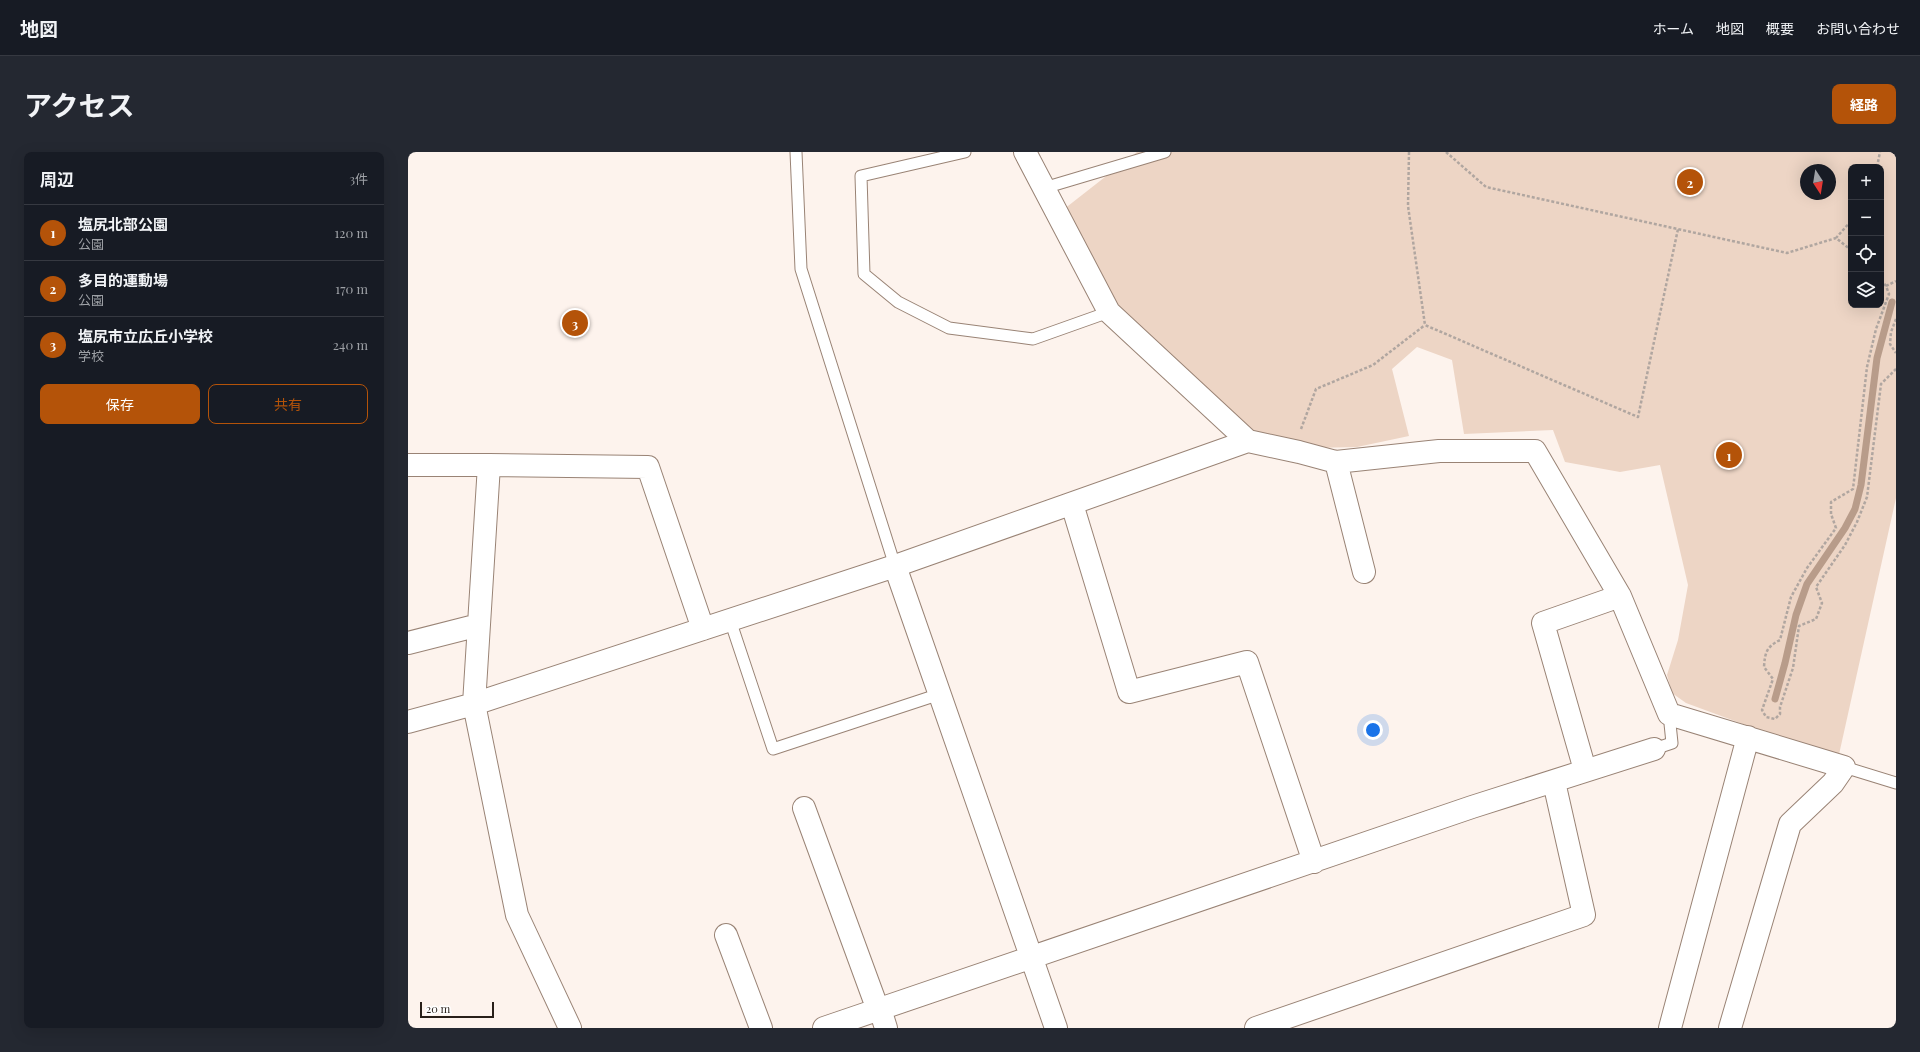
<!DOCTYPE html>
<html lang="ja">
<head>
<meta charset="utf-8">
<style>
	body { margin:0; font-family:"Playfair Display","Noto Sans JP",serif; background:#242831; color:#f1f3f6 }
	.controls { position:absolute; right:12px; top:12px; display:grid; overflow:hidden; border-radius:8px; box-shadow:0 4px 16px #0002 }
	.controls button { width:36px; height:36px; display:grid; place-items:center; padding:0; border:0; border-bottom:1px solid #363941; background:#171b24; color:#f1f3f6; font:20px sans-serif }
	.compass { position:absolute; left:1392px; top:12px; width:36px; height:36px; border-radius:50%; background:#171b24; box-shadow:0 4px 16px #0002; rotate:168deg }
	.scale { position:absolute; left:12px; bottom:10px; width:74px; box-sizing:border-box; padding-left:4px; border:2px solid #281f19; border-top:0; font-size:11px; line-height:14px; white-space:nowrap; color:#281f19; -webkit-text-stroke:3px #fff; paint-order:stroke }
	.you { position:absolute; left:965px; top:578px; width:14px; height:14px; margin:-10px; border:3px solid #fff; border-radius:50%; background:#1a73e8; box-shadow:0 0 0 6px #1a73e833 }
	.badge { display:grid; place-items:center; width:26px; height:26px; border-radius:50%; background:#b45309; color:#fff; font-size:13px; font-weight:700 }
	.pin { position:absolute; translate:-50% -50%; border:2px solid #fff; box-shadow:0 1px 4px #0006 }
	.list { margin:0; padding:0; list-style:none }
	h2 { display:flex; justify-content:space-between; align-items:center; height:52px; margin:0; padding:0 16px; font-size:17px }
	h2 small { font-size:13px; font-weight:400; color:#9ea1a6 }
	.list li { display:grid; grid-template-columns:26px 1fr auto; gap:12px; align-items:center; box-sizing:border-box; height:56px; padding:0 16px; border-top:1px solid #363941 }
	.list b { display:block; font-size:15px; white-space:nowrap }
	.list p { margin:0; font-size:13px; white-space:nowrap; color:#9ea1a6 }
	.list em { font-size:13px; font-style:normal; color:#9ea1a6 }
	.actions { display:flex; gap:8px; padding:12px 16px }
	.actions a { flex:1; padding:9px 0; border:1px solid #b45309; border-radius:8px; text-align:center; font-size:14px; color:#b45309 }
	.actions .main { background:#b45309; color:#fff }
	.icon { flex:none; width:22px; height:22px; fill:none; stroke:currentColor; stroke-width:2; stroke-linecap:round; stroke-linejoin:round }
	.map { position:relative; flex:none; width:1488px; height:876px; overflow:hidden; border-radius:8px }
	header { display:flex; align-items:center; gap:24px; box-sizing:border-box; height:56px; padding:0 20px; background:#171b24; border-bottom:1px solid #363941 }
	header strong { font-size:19px }
	nav { display:flex; gap:22px; margin-inline-start:auto; font-size:14px }
	.intro { display:flex; align-items:center; justify-content:space-between; box-sizing:border-box; height:96px; padding:0 24px }
	h1 { margin:0; font-size:28px }
	.button { padding:10px 18px; border-radius:8px; background:#b45309; color:#fff; font-size:14px; font-weight:700 }
	main { display:flex; gap:24px; padding:0 24px }
	aside { flex:1; background:#171b24; border-radius:8px; box-shadow:0 4px 16px #0002 }
	.map>svg:first-child { display:block }
</style>
</head>
<body>
<header>
<strong>地図</strong>
<nav><a>ホーム</a><a>地図</a><a>概要</a><a>お問い合わせ</a></nav>
</header>
<div class="intro"><h1>アクセス</h1><a class="button">経路</a></div>
<main>
<aside>
<h2>周辺<small>3件</small></h2>
<ul class="list">
<li><span class="badge">1</span><div><b>塩尻北部公園</b><p>公園</p></div><em>120 m</em></li>
<li><span class="badge">2</span><div><b>多目的運動場</b><p>公園</p></div><em>170 m</em></li>
<li><span class="badge">3</span><div><b>塩尻市立広丘小学校</b><p>学校</p></div><em>240 m</em></li>
</ul>
<div class="actions"><a class="main">保存</a><a>共有</a></div>
</aside>
<div class="map">
<svg width="1488" height="876" viewBox="0 0 1488 876">
	<rect width="100%" height="100%" fill="#fdf3ed"/>
	<path fill="#edd5c5" fill-rule="evenodd" d="M 729,0 L 1488,0 L 1488,346 L 1430,607 L 1278,551 L 1264,541 L 1259,523 L 1270,488 L 1280,433 L 1252,313 L 1212,320 L 1157,310 L 1145,278 L 1056,282 L 1044,208 L 1009,195 L 984,217 L 1001,284 L 949,295 L 902,296 L 847,283 L 712,183 L 651,61 ZM 1443,15 L 1473,15 L 1473,153 L 1443,153 ZM 1398,18 L 1422,18 L 1422,42 L 1398,42 Z"/>
	<g fill="none" stroke-linecap="round" stroke-linejoin="round">
		<path stroke="#b89c8a" stroke-width="7" d="M 1367,547 L 1377,511 L 1388,463 L 1399,432 L 1437,376 L 1447,357 L 1453,333 L 1469,206 L 1484,150"/>
		<defs>
			<path id="lane" d="M 388,0 L 393,117 L 487,414
				M 557,0 L 453,24 L 456,122 L 490,150 L 541,176 L 625,187 L 701,160
				M 636,36 L 757,0
				M 322,468 L 365,597 L 532,542
				M 1246,597 L 1264,591 L 1261,562
				M 1436,615 L 1488,631"/>
			<path id="street" d="M 617,0 L 701,160 L 840,289
				M 928,310 L 956,420
				M 0,313 L 81,313 L 66,552 L 109,763 L 162,876
				M 81,313 L 240,315 L 295,477
				M 664,352 L 721,540 L 839,510 L 906,710
				M 487,414 L 648,876
				M 0,491 L 71,473
				M 0,570 L 66,552 L 487,414 L 840,289 L 891,300 L 928,310 L 1031,299 L 1127,299 L 1212,444 L 1261,562 L 1436,615 L 1425,631 L 1382,672 L 1322,876
				M 1177,618 L 1135,471 L 1212,444
				M 396,656 L 470,858
				M 318,783 L 353,876
				M 472,857 L 478,876
				M 416,876 L 1064,655 L 1246,597
				M 848,876 L 1176,763 L 1146,630
				M 1262,876 L 1340,585"/>
		</defs>
		<use href="#lane" stroke="#998375" stroke-width="13"/>
		<use href="#street" stroke="#998375" stroke-width="24"/>
		<path stroke="#b0a6a0" stroke-width="2.5" stroke-dasharray="3 2" stroke-linecap="butt" d="M 1001,0 L 1000,54 L 1017,173 L 1230,265 L 1270,77
			M 1038,0 L 1078,35 L 1379,101 L 1428,86
			M 1469,15 L 1472,0
			M 1443,69 L 1428,86 L 1443,98
			M 1473,128 L 1478,134 L 1481,142 L 1468,177 L 1459,215 L 1445,337 L 1423,350 L 1423,362 L 1428,376 L 1399,416 L 1383,445 L 1372,488 C 1358,495 1357,501 1356,515 L 1365,527 L 1354,558 L 1358,565 L 1367,567 L 1372,562 L 1372,555 L 1385,516 L 1391,474 L 1408,467 L 1414,451 L 1408,435 L 1437,393 L 1449,370 L 1459,345 L 1473,232 L 1488,217
			M 1478,134 L 1488,129
			M 1488,167 L 1483,180 L 1482,192 L 1488,201
			M 893,277 L 908,237 L 965,213 L 1017,173"/>
		<use href="#lane" stroke="#fff" stroke-width="11"/>
		<use href="#street" stroke="#fff" stroke-width="22"/>
	</g>
</svg>
<div class="controls">
<button>+</button>
<button>−</button>
<button><svg class="icon" aria-label="locate" viewBox="0 0 24 24"><circle cx="12" cy="12" r="6"/><path d="M12 2v4M12 18v4M2 12h4M18 12h4"/></svg></button>
<button><svg class="icon" aria-label="layers" viewBox="0 0 24 24"><path d="M12 4l9 5-9 5-9-5zM3 14l9 5 9-5"/></svg></button>
</div>
<svg class="compass" viewBox="-18 -18 36 36"><path d="M0-13l5 13h-10z" fill="#e53935"/><path d="M0 13l5-13h-10z" fill="#9ea1a6"/></svg>
<div class="scale">20 m</div>
<div class="you"></div>
<div class="pin badge" style="left:1321px;top:303px">1</div>
<div class="pin badge" style="left:1282px;top:30px">2</div>
<div class="pin badge" style="left:167px;top:171px">3</div>
</div>
</main>
</body>
</html>
